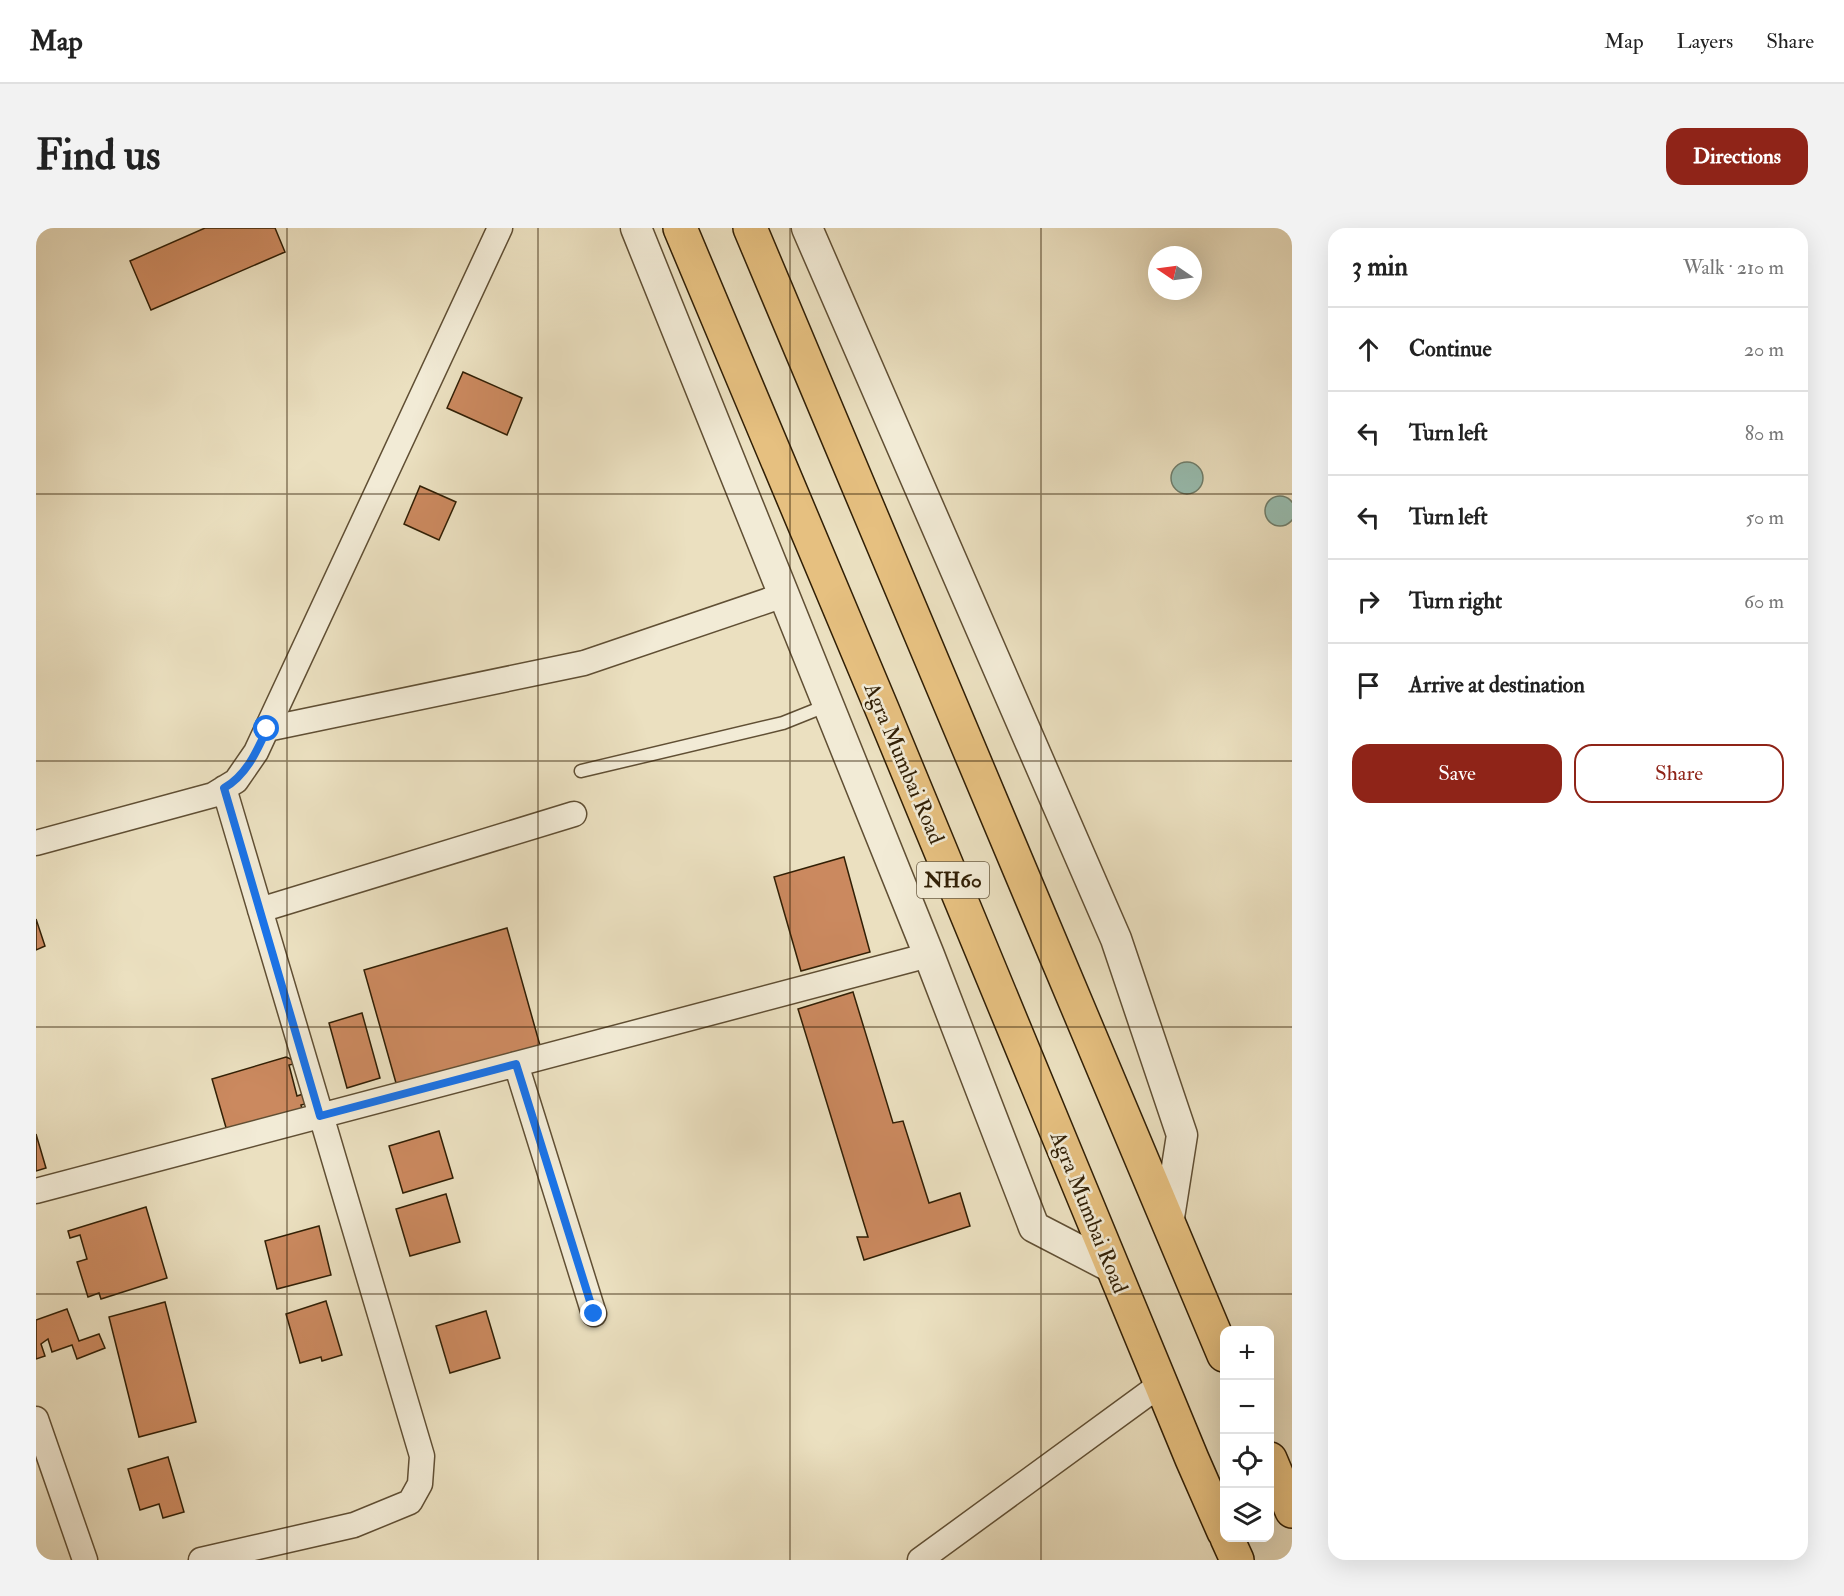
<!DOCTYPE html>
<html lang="en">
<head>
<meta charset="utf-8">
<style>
	body { margin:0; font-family:"IM FELL Double Pica",serif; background:#f2f2f2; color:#222 }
	.controls { position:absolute; right:18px; bottom:18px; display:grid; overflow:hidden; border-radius:12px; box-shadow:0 6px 24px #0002 }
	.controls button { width:54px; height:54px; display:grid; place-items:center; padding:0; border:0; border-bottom:2px solid #e0e0e0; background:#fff; color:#222; font:30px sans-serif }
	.compass { position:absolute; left:1112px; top:18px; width:54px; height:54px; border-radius:50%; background:#fff; box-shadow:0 6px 24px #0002; rotate:283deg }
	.stop { position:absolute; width:18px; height:18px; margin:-14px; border:4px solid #1a73e8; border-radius:50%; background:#fff }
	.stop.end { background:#1a73e8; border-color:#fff; box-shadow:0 2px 6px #0008 }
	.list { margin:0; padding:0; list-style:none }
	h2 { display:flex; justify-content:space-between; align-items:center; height:78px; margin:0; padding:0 24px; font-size:26px }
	h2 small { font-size:20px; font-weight:400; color:#767676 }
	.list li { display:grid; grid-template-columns:39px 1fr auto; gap:18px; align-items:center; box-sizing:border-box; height:84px; padding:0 24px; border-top:2px solid #e0e0e0 }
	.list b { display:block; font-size:22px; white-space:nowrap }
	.list em { font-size:20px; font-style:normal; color:#767676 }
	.actions { display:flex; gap:12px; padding:18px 24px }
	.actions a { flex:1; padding:14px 0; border:2px solid #8f2418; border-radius:18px; text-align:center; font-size:21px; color:#8f2418 }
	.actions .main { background:#8f2418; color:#fff }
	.icon { flex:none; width:33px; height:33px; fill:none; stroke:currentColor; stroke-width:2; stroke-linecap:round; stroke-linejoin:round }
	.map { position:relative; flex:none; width:1256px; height:1332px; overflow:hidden; border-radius:18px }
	header { display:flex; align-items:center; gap:36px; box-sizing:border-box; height:84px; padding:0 30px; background:#fff; border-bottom:2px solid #e0e0e0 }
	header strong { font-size:28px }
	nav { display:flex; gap:33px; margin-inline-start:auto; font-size:21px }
	.intro { display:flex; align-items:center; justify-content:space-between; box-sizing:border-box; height:144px; padding:0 36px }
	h1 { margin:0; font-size:42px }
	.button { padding:15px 27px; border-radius:18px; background:#8f2418; color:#fff; font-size:21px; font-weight:700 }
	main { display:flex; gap:36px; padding:0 36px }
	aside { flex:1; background:#fff; border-radius:18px; box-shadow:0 6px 24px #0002 }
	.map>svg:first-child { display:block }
</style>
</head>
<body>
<header>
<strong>Map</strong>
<nav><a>Map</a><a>Layers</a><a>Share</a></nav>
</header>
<div class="intro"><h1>Find us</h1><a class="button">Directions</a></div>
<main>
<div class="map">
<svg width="1256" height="1332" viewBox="0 0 1256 1332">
	<rect width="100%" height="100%" fill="#ebe0c0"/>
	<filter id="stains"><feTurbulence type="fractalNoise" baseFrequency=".00333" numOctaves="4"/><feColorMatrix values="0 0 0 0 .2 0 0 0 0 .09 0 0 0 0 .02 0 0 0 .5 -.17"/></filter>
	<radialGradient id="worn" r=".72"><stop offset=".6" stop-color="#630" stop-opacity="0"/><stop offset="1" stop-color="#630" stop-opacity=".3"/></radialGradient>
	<path fill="#98bdb0" stroke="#6f7e6c" stroke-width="1.5" d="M1135 250a16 16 0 1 1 32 0a16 16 0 1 1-32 0Z
		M1229 283a15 15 0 1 1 30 0a15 15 0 1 1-30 0Z"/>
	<path fill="#cb895f" stroke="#311f05" stroke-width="1.5" d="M 169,0 L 239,0 L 249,24 L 115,82 L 94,33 Z
		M 427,144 L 486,170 L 471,207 L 411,180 Z
		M 384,258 L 420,274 L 403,312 L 368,296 Z
		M 808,629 L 834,724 L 765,743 L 738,649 Z
		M 0,691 L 9,718 L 0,722 Z
		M 471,700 L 505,821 L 362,862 L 328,742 Z
		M 817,764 L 857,895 L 867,893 L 893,975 L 924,965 L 934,998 L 828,1032 L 821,1009 L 832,1009 L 762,781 Z
		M 326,785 L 344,850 L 311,860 L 293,795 Z
		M 250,829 L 257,832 L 258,836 L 253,837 L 261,868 L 270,865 L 273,875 L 265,877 L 268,888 L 193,910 L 176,851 Z
		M 403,903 L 417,950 L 367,965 L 353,918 Z
		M 0,906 L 10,940 L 0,943 Z
		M 410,966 L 424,1014 L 374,1028 L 360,981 Z
		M 110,979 L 131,1050 L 65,1071 L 63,1065 L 52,1069 L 41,1034 L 51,1031 L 44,1007 L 34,1010 L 32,1003 Z
		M 283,998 L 295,1047 L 241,1061 L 229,1013 Z
		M 290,1073 L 306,1127 L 286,1133 L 285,1129 L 264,1135 L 250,1086 Z
		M 129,1074 L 160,1194 L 103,1209 L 73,1089 Z
		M 31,1081 L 43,1113 L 63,1106 L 69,1120 L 41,1131 L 36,1117 L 16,1124 L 12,1111 L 5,1116 L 9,1128 L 0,1131 L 0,1092 Z
		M 450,1083 L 464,1130 L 414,1145 L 400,1098 Z
		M 132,1229 L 148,1284 L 127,1290 L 123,1276 L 104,1282 L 92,1241 Z"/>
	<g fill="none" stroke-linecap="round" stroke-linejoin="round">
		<defs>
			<path id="service" d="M 545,543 L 747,495 L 792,477"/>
			<path id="minor" d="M 231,501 L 548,435 L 748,367
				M 0,615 L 177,567 L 200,553 L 220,524 L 464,0
				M 224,682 L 538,586
				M 480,836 L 558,1086
				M 0,963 L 893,727
				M 0,1191 L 49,1332
				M 165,1332 L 318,1297 L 374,1274 L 384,1256 L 386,1228 L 188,560
				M 884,1332 L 1125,1156"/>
			<path id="tertiary" d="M 600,0 L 893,727 L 998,999 L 1077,1040
				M 771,0 L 1080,711 L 1146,907 L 1132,996"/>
			<path id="trunk" d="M 644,0 L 846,481 L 1156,1231 L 1188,1304
				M 714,0 L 1188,1127
				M 1234,1231 L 1256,1283
				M 1191,1310 L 1201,1332"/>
		</defs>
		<use href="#service" stroke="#604f34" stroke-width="15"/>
		<use href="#minor" stroke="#604f34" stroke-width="27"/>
		<use href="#tertiary" stroke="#604f34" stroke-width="33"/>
		<use href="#trunk" stroke="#311f05" stroke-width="36"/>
		<use href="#service" stroke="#f2ebd6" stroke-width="12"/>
		<use href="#minor" stroke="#f2ebd6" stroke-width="24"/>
		<use href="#tertiary" stroke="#f2ebd6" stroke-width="30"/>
		<use href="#trunk" stroke="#e6c080" stroke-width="33"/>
	</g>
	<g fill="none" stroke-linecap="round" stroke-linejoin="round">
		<path stroke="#1a73e8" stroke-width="8" d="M 231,501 C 221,523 210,548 188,560 L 284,888 L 480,836 L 558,1086"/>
	</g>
	<path fill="none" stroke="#311f05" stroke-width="1.5" stroke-opacity="0.55" d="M 251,0 L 251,1332M 502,0 L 502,1332M 754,0 L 754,1332M 1005,0 L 1005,1332M 0,266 L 1256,266M 0,533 L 1256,533M 0,799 L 1256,799M 0,1066 L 1256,1066"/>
	<g text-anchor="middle" stroke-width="5" stroke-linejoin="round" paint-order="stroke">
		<rect fill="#f2ebd6" stroke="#6b5c44" stroke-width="1.5" x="881" y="634" width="72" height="36" rx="4.5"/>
		<g font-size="21" font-weight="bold" fill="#311f05">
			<text x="917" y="659">NH60</text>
		</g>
		<g font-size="22" fill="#311f05" stroke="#f2ebd6">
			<text transform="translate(869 535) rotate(67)" y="8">Agra Mumbai Road</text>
			<text transform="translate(1054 984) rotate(68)" y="8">Agra Mumbai Road</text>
		</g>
	</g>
	<rect width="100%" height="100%" filter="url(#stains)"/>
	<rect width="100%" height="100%" fill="url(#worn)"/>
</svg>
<div class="controls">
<button>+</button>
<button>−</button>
<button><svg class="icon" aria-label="locate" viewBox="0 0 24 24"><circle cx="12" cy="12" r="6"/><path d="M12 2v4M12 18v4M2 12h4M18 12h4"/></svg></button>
<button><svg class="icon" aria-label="layers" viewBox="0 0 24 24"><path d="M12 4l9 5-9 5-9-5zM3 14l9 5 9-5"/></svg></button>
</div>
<svg class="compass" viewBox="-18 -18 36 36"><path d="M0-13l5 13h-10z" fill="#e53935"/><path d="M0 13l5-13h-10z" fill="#767676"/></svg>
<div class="stop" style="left:231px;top:501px"></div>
<div class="stop end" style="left:558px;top:1086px"></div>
</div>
<aside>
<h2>3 min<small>Walk · 210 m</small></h2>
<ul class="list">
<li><svg class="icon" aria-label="ahead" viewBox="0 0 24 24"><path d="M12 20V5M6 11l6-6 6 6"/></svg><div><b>Continue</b></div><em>20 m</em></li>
<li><svg class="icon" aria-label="left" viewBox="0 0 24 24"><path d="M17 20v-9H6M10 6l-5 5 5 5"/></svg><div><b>Turn left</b></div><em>80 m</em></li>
<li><svg class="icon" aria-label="left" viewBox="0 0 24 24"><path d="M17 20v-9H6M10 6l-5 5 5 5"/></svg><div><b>Turn left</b></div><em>50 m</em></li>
<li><svg class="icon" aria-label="right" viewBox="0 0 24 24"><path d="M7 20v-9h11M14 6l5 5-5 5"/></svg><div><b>Turn right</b></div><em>60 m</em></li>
<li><svg class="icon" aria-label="arrive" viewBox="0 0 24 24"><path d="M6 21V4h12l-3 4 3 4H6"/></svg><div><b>Arrive at destination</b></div></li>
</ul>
<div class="actions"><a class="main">Save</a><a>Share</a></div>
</aside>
</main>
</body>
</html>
